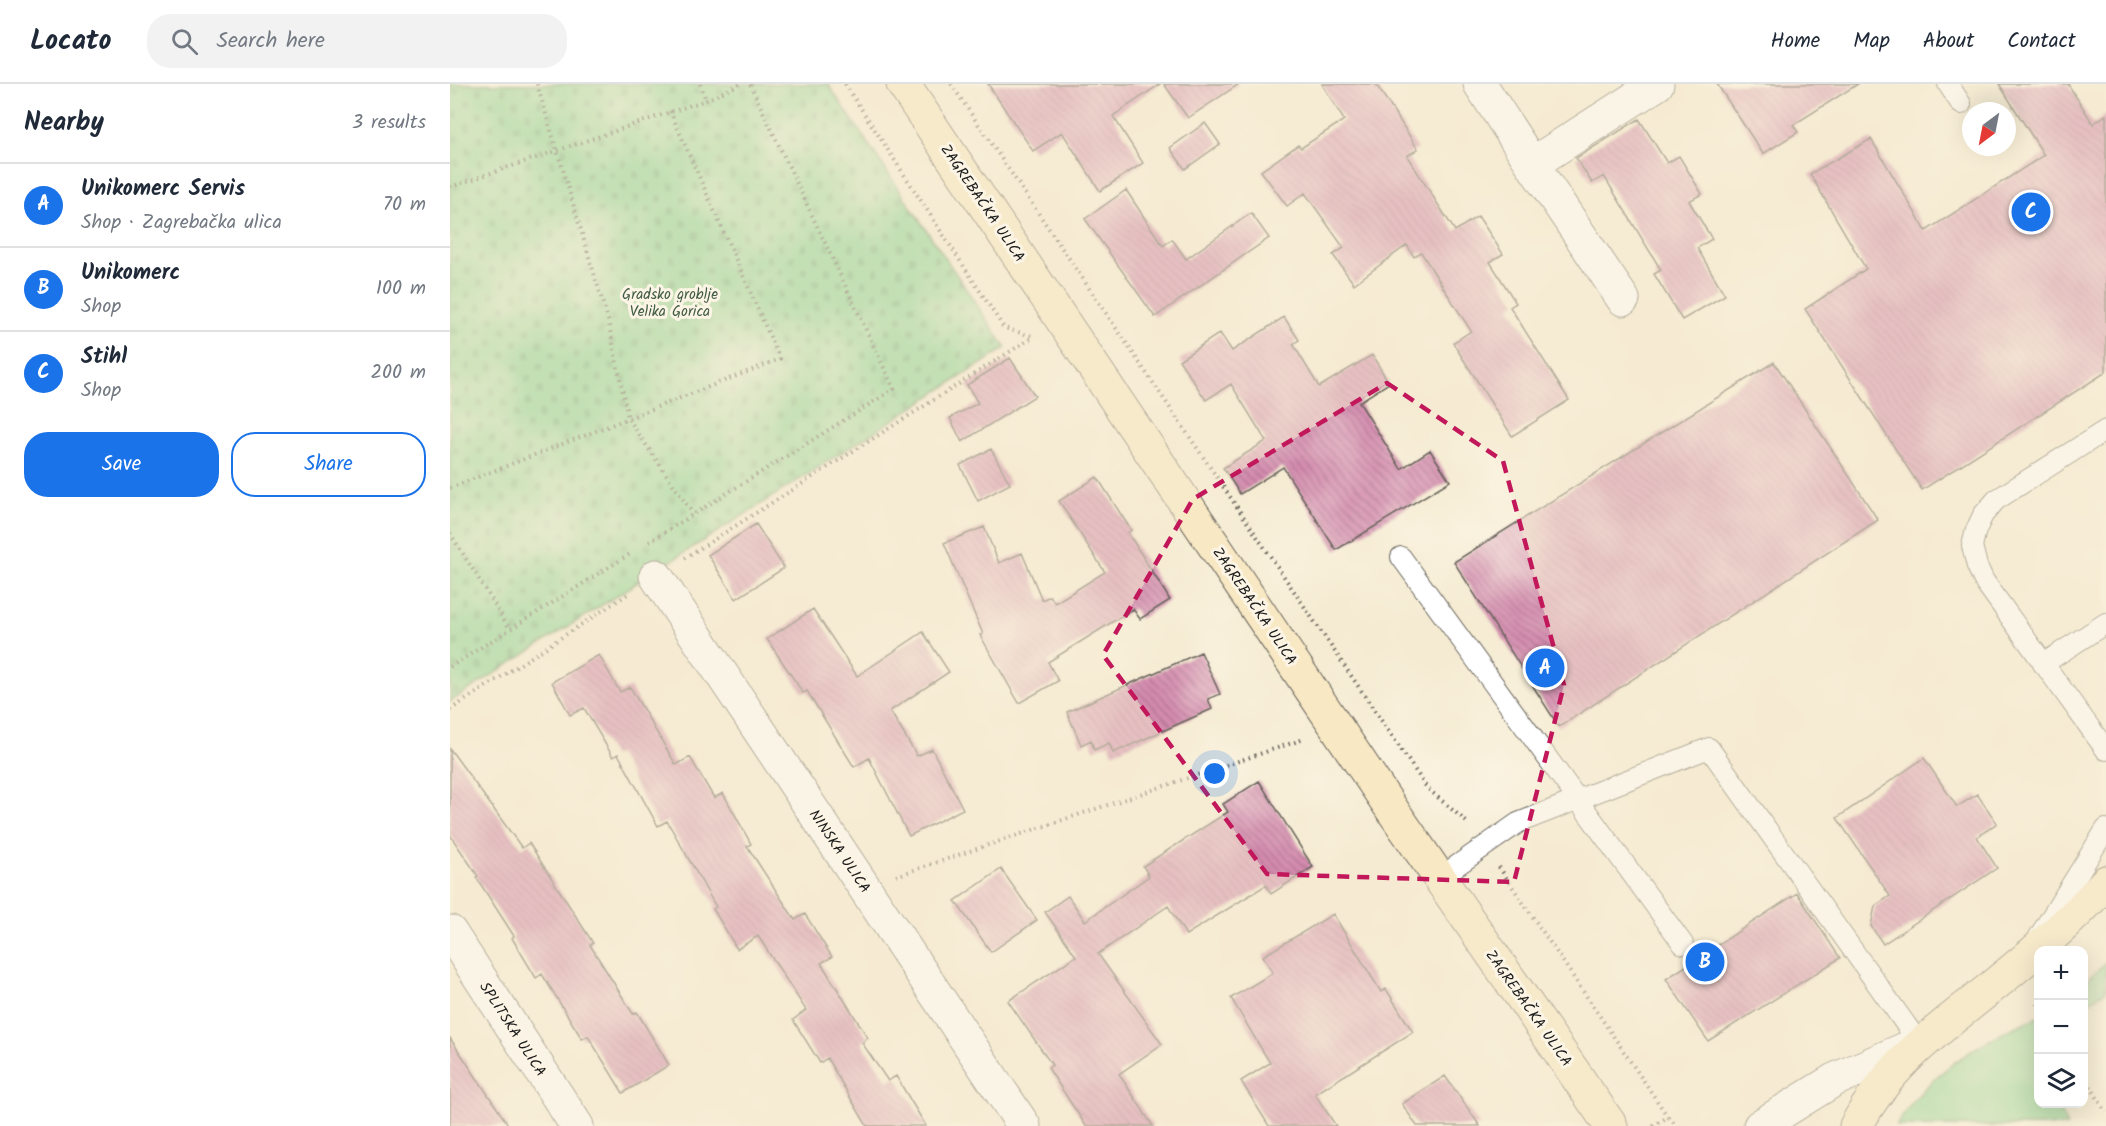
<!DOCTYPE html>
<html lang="en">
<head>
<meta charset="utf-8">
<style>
	body { margin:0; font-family:Kalam,sans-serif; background:#f2f2f3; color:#1f2937 }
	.controls { position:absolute; right:18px; bottom:18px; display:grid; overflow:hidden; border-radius:12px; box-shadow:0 6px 24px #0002 }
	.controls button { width:54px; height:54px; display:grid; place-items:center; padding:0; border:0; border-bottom:2px solid #e0e1e3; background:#fff; color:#1f2937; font:30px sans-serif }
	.compass { position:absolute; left:1512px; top:18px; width:54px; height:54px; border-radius:50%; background:#fff; box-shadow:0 6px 24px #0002; rotate:212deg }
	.you { position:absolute; left:765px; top:690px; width:21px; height:21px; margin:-15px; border:4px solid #fff; border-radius:50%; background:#1a73e8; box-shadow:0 0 0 9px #1a73e833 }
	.badge { display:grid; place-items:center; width:39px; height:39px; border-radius:50%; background:#1a73e8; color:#fff; font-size:20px; font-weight:700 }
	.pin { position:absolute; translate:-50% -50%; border:3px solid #fff; box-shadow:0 2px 6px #0006 }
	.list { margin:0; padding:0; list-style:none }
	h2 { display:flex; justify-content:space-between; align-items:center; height:78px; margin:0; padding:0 24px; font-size:26px }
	h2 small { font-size:20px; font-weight:400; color:#747a83 }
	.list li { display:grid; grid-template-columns:39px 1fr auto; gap:18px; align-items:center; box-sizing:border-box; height:84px; padding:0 24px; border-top:2px solid #e0e1e3 }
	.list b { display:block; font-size:22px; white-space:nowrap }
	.list p { margin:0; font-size:20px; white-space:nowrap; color:#747a83 }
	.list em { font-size:20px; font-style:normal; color:#747a83 }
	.actions { display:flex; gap:12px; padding:18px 24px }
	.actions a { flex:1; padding:14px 0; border:2px solid #1a73e8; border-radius:24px; text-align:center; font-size:21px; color:#1a73e8 }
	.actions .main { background:#1a73e8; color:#fff }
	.icon { flex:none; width:33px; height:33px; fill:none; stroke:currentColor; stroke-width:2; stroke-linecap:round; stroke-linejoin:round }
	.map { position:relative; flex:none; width:1656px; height:1042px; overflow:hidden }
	header { display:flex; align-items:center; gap:36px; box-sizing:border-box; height:84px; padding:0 30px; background:#fff; border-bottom:2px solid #e0e1e3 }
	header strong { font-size:28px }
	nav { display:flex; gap:33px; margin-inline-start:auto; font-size:21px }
	.search { width:420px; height:54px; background:#f2f2f3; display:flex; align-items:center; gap:15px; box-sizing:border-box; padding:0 21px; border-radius:24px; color:#747a83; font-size:22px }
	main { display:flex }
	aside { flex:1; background:#fff }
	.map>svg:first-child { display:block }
</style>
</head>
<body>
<header>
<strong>Locato</strong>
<div class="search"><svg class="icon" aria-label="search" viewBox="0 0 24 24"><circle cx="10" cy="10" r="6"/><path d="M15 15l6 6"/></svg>Search here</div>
<nav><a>Home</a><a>Map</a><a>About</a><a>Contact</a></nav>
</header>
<main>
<aside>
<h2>Nearby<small>3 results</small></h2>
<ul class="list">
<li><span class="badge">A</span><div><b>Unikomerc Servis</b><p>Shop · Zagrebačka ulica</p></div><em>70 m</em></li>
<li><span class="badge">B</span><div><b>Unikomerc</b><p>Shop</p></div><em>100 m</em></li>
<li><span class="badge">C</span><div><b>Stihl</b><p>Shop</p></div><em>200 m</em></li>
</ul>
<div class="actions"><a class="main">Save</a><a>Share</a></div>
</aside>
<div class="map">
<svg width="1656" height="1042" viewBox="0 0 1656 1042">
	<defs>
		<pattern id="cemetery-stones" width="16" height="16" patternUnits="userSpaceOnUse" patternTransform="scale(1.5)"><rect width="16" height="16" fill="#86d290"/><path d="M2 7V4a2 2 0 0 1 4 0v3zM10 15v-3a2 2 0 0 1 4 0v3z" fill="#73b47c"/></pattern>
		<pattern id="building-back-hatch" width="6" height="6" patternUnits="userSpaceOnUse" patternTransform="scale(1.5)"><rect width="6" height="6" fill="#d48baf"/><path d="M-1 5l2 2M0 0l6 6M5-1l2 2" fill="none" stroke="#ab718e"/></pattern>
	</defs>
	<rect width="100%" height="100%" fill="#fcf5e5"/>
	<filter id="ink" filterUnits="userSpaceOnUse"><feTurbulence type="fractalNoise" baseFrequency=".0167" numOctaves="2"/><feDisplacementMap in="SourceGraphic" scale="12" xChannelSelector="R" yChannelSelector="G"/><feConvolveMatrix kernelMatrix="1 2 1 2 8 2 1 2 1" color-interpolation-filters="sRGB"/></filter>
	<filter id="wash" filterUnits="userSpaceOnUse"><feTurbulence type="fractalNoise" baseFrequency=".008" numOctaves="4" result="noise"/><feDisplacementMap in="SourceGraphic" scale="24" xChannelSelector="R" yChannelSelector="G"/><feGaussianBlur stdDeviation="1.35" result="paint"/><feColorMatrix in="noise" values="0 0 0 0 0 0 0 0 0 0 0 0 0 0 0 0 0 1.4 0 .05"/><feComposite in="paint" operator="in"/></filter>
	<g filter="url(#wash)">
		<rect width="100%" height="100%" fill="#f5ebd2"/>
		<path fill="#86d290" stroke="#517756" stroke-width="1.5" d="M 1656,878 L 1656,907 L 1634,921 L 1634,899 Z
			M 1588,933 L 1588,1020 L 1608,1020 L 1617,1042 L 1446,1042 C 1478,988 1532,956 1588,933 Z"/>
		<path fill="url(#cemetery-stones)" stroke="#517756" stroke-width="1.5" d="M 0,0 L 378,0 L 556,264 L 0,618 Z"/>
		<g id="blocks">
			<path fill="url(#building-back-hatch)" d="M 538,0 L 710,0 L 663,32 L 693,79 L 650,107 L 612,48 L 583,67 Z
				M 714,0 L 789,0 L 738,34 Z
				M 872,0 L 926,0 L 968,65 L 957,72 L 1005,147 L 1028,132 L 1053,170 L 1040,178 L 1066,219 L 1060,223 L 1119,316 L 1062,352 L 1003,259 L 1021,247 L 971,168 L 964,173 L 957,161 L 904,200 L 883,171 L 894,164 L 855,109 L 837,122 L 811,87 L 848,61 L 851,64 L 894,36 Z
				M 1267,0 L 1408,0 L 1343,41 L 1348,48 L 1313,70 Z
				M 1549,0 L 1618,0 L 1643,40 L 1656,31 L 1656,288 L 1472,406 L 1355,225 L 1416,185 L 1360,90 L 1421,55 L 1476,147 L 1594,71 Z
				M 1189,35 L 1217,79 L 1229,72 L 1252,110 L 1239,117 L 1262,155 L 1247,164 L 1275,211 L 1232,236 L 1204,190 L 1211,186 L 1154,92 L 1142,99 L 1126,74 Z
				M 755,39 L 770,60 L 735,85 L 720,64 Z
				M 676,106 L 713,162 L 722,155 L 736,175 L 801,129 L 819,154 L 705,233 L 635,135 Z
				M 834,233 L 849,256 L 843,260 L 869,303 L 922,271 L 939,299 L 909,318 L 951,385 L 980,366 L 1000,397 L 886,466 L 833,383 L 790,410 L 773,384 L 816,357 L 781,300 L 756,316 L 729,276 L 770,249 L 782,267 Z
				M 560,274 L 585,312 L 512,358 L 500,334 L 528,319 L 517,301 Z
				M 1324,278 L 1428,436 L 1109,643 L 1004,478 Z
				M 541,365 L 560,400 L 528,417 L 510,381 Z
				M 647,393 L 681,446 L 678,449 L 720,516 L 690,535 L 683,525 L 598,578 L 608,597 L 569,619 L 530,551 L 533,550 L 494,459 L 534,443 L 549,479 L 572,469 L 592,516 L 600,512 L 605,519 L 655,488 L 609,417 Z
				M 306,440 L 334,484 L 286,515 L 258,471 Z
				M 363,525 L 407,592 L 473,548 L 499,588 L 440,627 L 467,672 L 482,665 L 513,725 L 459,752 L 419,674 L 404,683 L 357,607 L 353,609 L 317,555 Z
				M 751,568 L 770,610 L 758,615 L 762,625 L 663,669 L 659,659 L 644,666 L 641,656 L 631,661 L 617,628 Z
				M 149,571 L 170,608 L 180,603 L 226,681 L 240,673 L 264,714 L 273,709 L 301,760 L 297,762 L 345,836 L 355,830 L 382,873 L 371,879 L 418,954 L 412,959 L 438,997 L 446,992 L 476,1042 L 417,1042 L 377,974 L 370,979 L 343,936 L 356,926 L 308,852 L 287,865 L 263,825 L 266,823 L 217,737 L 208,742 L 168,670 L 163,673 L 134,624 L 120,631 L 102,598 Z
				M 0,665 L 72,764 L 79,759 L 143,859 L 140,861 L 183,930 L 187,928 L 219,981 L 173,1009 L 138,952 L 132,955 L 92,890 L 86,894 L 62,854 L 64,852 L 26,793 L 28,792 L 0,751 Z
				M 1474,674 L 1507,723 L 1527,710 L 1547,739 L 1527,753 L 1547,784 L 1433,860 L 1421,842 L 1425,822 L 1440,812 L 1387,734 Z
				M 809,697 L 863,783 L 821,810 L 816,801 L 736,851 L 718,822 L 648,870 L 712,960 L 669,990 L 703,1042 L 636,1042 L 598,984 L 602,981 L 558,917 L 626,872 L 595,828 L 618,812 L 635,837 L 699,792 L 693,782 L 778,728 L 773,720 Z
				M 551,785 L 587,836 L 541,868 L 505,817 Z
				M 1347,809 L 1390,874 L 1258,957 L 1216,895 Z
				M 883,830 L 931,908 L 936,905 L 963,948 L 865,1010 L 886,1042 L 819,1042 L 791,997 L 820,979 L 781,914 L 823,889 L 813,872 Z
				M 0,954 L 59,1042 L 0,1042 Z
				M 995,992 L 1030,1042 L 967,1042 L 952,1020 Z"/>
		</g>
	</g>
	<g filter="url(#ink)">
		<use href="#blocks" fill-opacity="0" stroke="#68645c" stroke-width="1.5"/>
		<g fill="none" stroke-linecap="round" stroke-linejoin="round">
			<defs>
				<path id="lane" d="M 1498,0 L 1511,20
					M 1656,346 L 1546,416 L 1533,431 L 1526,446 L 1522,462 L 1527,482 L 1534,497 L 1656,666
					M 951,473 L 1233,860
					M 1593,580 L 1656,539
					M 989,794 L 1068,739 L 1259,664 L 1469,959
					M 1588,854 L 1656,745"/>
				<path id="street" d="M 1030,0 L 1082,80 L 1207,0
					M 1082,80 L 1173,215
					M 206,492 L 574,1042
					M 0,848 L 127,1042
					M 1310,1042 L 1384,996 L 1469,959"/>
				<path id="secondary" d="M 453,0 L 941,724 L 1161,1042
					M 1406,1042 C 1439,979 1485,949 1538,906 C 1579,873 1621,838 1656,798"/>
			</defs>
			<use href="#lane" stroke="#68645c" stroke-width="22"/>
			<use href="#street" stroke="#68645c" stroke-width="35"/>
			<use href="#secondary" stroke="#68645c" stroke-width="35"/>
			<path stroke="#68645c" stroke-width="4" stroke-dasharray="1.5 4.5" stroke-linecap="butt" d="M 87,0 L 158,236 L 178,334 L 243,430
				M 250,0 L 256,16
				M 395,0 L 554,244 L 582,252
				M 501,0 L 977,704 L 1019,740
				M 0,103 L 256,16 L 290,0
				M 0,404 L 330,275 L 220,27
				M 0,449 L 60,545
				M 199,458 L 444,305 L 300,0
				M 235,474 L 583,253
				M 0,583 L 180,470
				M 0,626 L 178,510
				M 1049,783 L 1218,1033
				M 446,792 L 854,655
				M 1588,920 L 1588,921
				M 1634,992 L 1656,1028
				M 1203,1042 L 1218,1033 L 1227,1042"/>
			<use href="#lane" stroke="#fff" stroke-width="20"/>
			<use href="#street" stroke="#fff" stroke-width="33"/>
			<use href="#secondary" stroke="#f8e8c3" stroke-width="33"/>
		</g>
	</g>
	<path d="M0 0H1656V1042H0ZM 937,299 L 1053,377 L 1114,601 L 1064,798 L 817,790 L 653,571 L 743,415 Z" fill="#f5ebd2" fill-opacity=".55" fill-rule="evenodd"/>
	<path fill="none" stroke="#c2185b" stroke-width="4.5" stroke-dasharray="12 8" stroke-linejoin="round" d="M 937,299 L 1053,377 L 1114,601 L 1064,798 L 817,790 L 653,571 L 743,415 Z"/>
	<g text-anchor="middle" stroke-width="6" stroke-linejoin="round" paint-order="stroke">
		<g font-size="15" fill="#1c1c1c" stroke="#fcf5e5">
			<text transform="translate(533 119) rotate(56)" y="5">ZAGREBAČKA ULICA</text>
			<text transform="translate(805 522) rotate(56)" y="5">ZAGREBAČKA ULICA</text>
			<text transform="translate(390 767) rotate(56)" y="5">NINSKA ULICA</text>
			<text transform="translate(1079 924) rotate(55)" y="5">ZAGREBAČKA ULICA</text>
			<text transform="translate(63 945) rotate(57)" y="5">SPLITSKA ULICA</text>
		</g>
		<g font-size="15" fill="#415c45" stroke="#fcf5e5">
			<text x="220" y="215">Gradsko groblje<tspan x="220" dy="17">Velika Gorica</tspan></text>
		</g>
	</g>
</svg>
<div class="controls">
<button>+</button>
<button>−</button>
<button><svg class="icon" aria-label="layers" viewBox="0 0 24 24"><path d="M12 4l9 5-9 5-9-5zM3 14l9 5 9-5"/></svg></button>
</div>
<svg class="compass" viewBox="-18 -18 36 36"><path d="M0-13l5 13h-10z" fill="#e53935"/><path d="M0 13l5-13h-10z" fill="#747a83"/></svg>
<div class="you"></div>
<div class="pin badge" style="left:1095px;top:584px">A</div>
<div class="pin badge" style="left:1255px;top:878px">B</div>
<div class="pin badge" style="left:1581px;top:128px">C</div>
</div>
</main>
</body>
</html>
